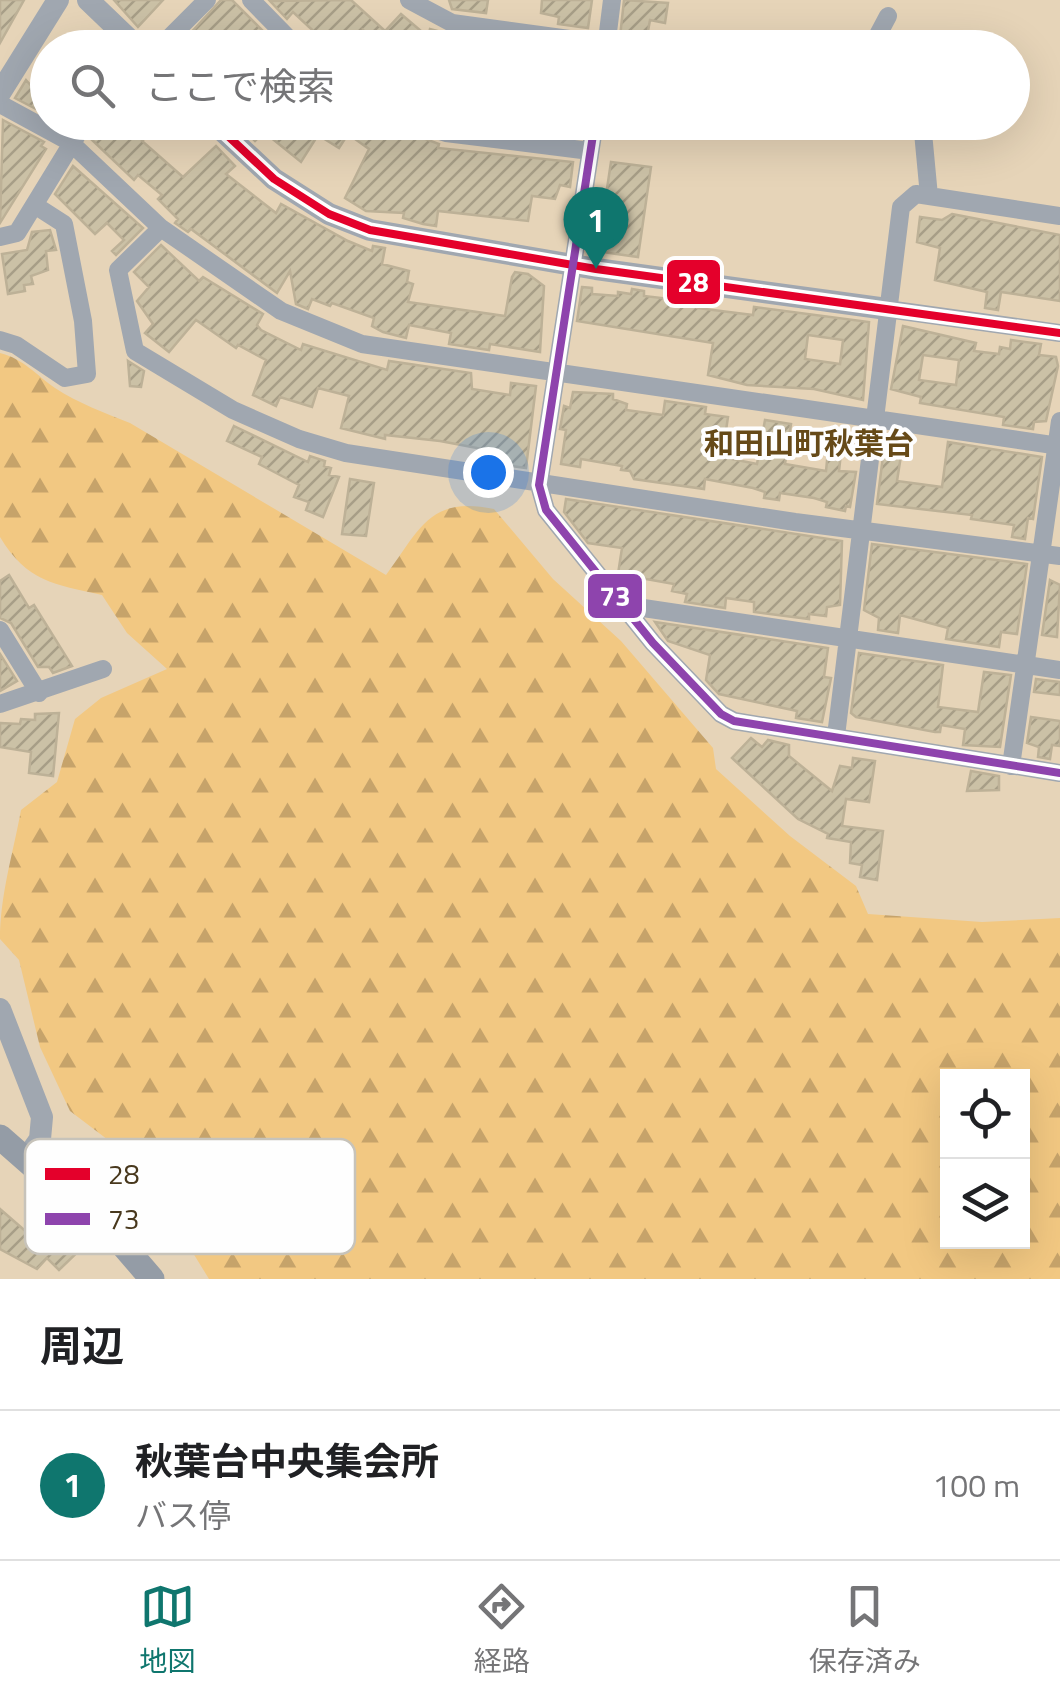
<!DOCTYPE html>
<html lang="ja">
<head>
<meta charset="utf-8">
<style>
	body { margin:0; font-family:"Titillium Web","Noto Sans JP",sans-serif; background:#f6f6f6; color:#202124 }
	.controls { position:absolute; right:30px; bottom:30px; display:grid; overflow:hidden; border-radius:0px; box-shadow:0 10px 40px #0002 }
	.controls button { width:90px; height:90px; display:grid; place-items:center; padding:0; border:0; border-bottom:2px solid #e0e0e0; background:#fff; color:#202124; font:50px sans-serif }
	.you { position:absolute; left:488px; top:472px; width:35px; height:35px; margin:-25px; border:8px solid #fff; border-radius:50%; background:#1a73e8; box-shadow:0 0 0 15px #1a73e833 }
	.badge { display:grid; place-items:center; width:65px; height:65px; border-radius:50%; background:#0f766e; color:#fff; font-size:32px; font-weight:700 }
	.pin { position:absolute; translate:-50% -82px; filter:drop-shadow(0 2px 5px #0008) }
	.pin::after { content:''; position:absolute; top:52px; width:35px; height:30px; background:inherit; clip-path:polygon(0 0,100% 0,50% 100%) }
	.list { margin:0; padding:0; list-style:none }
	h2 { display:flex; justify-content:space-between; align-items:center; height:130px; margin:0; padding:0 40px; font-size:42px }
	h2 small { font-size:32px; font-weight:400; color:#757577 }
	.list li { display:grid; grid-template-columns:65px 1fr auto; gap:30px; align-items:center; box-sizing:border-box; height:150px; padding:0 40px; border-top:2px solid #e0e0e0 }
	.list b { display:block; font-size:38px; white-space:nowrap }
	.list p { margin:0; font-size:32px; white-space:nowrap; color:#757577 }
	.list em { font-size:32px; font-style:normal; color:#757577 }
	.icon { flex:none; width:55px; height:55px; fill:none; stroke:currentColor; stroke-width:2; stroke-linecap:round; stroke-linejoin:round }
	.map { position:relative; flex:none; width:1060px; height:1279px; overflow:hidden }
	.search { position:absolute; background:#fff; box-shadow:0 10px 40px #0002; left:30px; right:30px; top:30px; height:110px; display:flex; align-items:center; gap:25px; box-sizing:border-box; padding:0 35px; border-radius:55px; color:#757577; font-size:38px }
	.sheet { height:280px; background:#fff }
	nav { display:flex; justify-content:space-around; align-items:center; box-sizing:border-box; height:140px; border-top:2px solid #e0e0e0; background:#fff; font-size:28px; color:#757577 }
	nav a { display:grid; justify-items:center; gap:5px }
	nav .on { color:#0f766e }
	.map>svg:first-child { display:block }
</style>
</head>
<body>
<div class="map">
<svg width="1060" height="1279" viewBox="0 0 1060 1279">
	<defs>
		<pattern id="forest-firs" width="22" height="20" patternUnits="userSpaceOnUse" patternTransform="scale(2.5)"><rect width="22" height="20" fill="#f2c882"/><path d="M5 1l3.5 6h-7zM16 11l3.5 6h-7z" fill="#c6a36a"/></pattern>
		<pattern id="building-hatch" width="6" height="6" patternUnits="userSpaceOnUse" patternTransform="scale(2.5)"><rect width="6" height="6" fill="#cbc1a6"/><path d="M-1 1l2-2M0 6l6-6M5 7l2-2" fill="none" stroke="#a79e87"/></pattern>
	</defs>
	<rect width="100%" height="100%" fill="#e6d4b8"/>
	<path fill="url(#forest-firs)" fill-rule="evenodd" d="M 0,353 C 24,359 36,375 55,388 C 78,403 105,413 130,423 L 386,575 C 419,531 429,495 494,509 L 553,579 L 621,641 L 713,748 L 716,769 L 790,836 L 856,886 L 868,914 L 982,922 L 1060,918 L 1060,1279 L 209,1279 L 161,1201 L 120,1149 L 70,1111 L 40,1047 L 19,960 L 0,939 C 0,895 13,854 21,810 L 57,782 L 75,719 L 101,698 L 167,669 L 127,633 L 102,595 C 54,584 27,582 0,537 ZM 948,1076 L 1022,1076 L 1022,1242 L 948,1242 Z"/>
	<path fill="url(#building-hatch)" stroke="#bdb197" stroke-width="2.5" fill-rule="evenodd" d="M 0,0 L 24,0 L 0,43 Z
		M 114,0 L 163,0 L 138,27 Z
		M 221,0 L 232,0 L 280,48 L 177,48 Z
		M 351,0 L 385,31 L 401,14 L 428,37 L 430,29 L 483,43 L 483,48 L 417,48 L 399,42 L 386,48 L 363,30 L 365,48 L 324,48 L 322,39 L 293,12 L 287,19 L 270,1 Z
		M 449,0 L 488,0 L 486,13 L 452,9 Z
		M 542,0 L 592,0 L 588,28 L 558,24 L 559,17 L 541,13 Z
		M 624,0 L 668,3 L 665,23 L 650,20 L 645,48 L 626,48 L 628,38 L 620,37 Z
		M 26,80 L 43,99 L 36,109 L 15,98 Z
		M 3,120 L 44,142 L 41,146 L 46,149 L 0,223 Z
		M 100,122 L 161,122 L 142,141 L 183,177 L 216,146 L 235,166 L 226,174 L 276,213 L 281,204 L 348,241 L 372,251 L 373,246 L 385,248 L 382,264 L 409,271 L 407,282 L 413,284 L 408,302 L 505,316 L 512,277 L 515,272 L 528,274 L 544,286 L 540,352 L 490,344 L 489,350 L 449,344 L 451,333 L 409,325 L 406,338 L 383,332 L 372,326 L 374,318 L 332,303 L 330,306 L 312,299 L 308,309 L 296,304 L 290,271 L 277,293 L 191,229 L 188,232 L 175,223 L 178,219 L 158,199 L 162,195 L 138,175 L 134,180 L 90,138 Z
		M 236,122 L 380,122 L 439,144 L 438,148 L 573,162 L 570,187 L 560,185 L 555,199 L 532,196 L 528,221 L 438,211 L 436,226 L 423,224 L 403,218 L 404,213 L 366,211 L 345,198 L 369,149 L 348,134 L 339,148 L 318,135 L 301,162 L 264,132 L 255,141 Z
		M 611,162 L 651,167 L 638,257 L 595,251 L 594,221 L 602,222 Z
		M 73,166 L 143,228 L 116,255 L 112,251 L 124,240 L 107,223 L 95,234 L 55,194 Z
		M 952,214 L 1060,235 L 1060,301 L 1001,292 L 998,310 L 985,308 L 987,292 L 935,280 L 940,248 L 917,242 L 920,217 L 942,220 Z
		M 50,230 L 56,250 L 46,251 L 48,270 L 31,276 L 33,284 L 24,285 L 25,291 L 8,294 L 2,254 L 27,250 L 32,232 Z
		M 161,245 L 199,281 L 203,277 L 263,314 L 257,325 L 261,330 L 301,350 L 303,344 L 387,370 L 389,361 L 471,373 L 472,389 L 510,395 L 511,383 L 536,386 L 526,468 L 491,463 L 493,451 L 440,441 L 385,435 L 385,439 L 341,428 L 349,396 L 318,388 L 312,407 L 280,397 L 276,406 L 253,395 L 266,360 L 238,345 L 236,348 L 196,320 L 169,352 L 145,333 L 153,324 L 137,301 L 149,287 L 134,272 Z
		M 582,287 L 592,288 L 592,294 L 618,296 L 618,292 L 631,294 L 632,289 L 644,291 L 644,296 L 678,300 L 684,296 L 698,299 L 697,308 L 753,315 L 754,307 L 869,322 L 863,400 L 814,389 L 747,385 L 708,375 L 713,343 L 577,321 ZM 808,335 L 843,340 L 840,364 L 805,359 Z
		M 903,326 L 976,343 L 974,351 L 999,354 L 1000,347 L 1010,349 L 1011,340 L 1041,344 L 1039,355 L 1056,357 L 1058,366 L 1046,421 L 1034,422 L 1033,429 L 1003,425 L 1004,417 L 920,403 L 921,397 L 891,389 ZM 923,355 L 959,360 L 956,385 L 919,380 Z
		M 128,361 L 144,371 L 141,387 L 130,386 Z
		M 573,392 L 613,394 L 613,399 L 627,404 L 626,410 L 663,415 L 665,401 L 706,407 L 705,414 L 728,417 L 722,457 L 757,464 L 765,420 L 791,424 L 785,464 L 826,471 L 828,451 L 841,453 L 839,471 L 856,472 L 850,507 L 846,506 L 845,511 L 826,507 L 827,502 L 814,498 L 780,493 L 779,500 L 764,498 L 765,492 L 753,488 L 705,479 L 704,489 L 634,479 L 630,471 L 621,470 L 622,466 L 581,459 L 580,467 L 561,464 L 566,430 L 560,429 L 564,406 L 570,408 Z
		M 234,426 L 308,462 L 310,456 L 325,461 L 324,466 L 331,468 L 329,475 L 339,477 L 323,517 L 306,510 L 309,502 L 294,497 L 299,485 L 259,464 L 262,457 L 227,441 Z
		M 885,440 L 903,443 L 897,481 L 942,487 L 948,442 L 1042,457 L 1033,519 L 1028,518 L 1025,539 L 1012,537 L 1014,525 L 971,519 L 972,515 L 877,504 Z
		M 350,479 L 374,483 L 366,536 L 342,534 Z
		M 566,499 L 842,541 L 840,605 L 827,607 L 826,616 L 809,614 L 809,619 L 754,612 L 754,602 L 726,598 L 725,608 L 685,602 L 687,594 L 672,591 L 674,584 L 618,574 L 622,548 L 588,543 L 564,512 Z
		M 872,544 L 1027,564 L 1017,634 L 1001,632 L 999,647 L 953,640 L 946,639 L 948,628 L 900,615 L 898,633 L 878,630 L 879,618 L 864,610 Z
		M 9,575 L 29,608 L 34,605 L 72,666 L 53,673 L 49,667 L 38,667 L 11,623 L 0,618 L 0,581 Z
		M 1050,580 L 1060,585 L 1057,637 L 1042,635 Z
		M 655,622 L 828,648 L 824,677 L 831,678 L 822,722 L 796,718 L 797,711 L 719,694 L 706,680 L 710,655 L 668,641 Z
		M 859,653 L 943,665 L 938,707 L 978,712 L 984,672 L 1011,675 L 1000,747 L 963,745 L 965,729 L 941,725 L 940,732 L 935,732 L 856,717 L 851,713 Z
		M 0,654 L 17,681 L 0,691 Z
		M 1036,679 L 1060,682 L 1060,695 L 1034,692 Z
		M 59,713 L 53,776 L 29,773 L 31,752 L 0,747 L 0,723 L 20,724 L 21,719 L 35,720 L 35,714 Z
		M 1031,717 L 1060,721 L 1060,746 L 1052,745 L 1050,759 L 1038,757 L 1039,747 L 1027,743 Z
		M 751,738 L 762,747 L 768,740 L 789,745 L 789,756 L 832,791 L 840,766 L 852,768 L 853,758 L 875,761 L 869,802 L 846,799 L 842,826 L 883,831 L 877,880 L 860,877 L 862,865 L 850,863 L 851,842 L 827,838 L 828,834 L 798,819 L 732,758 Z
		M 971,771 L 999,776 L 999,790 L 967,791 Z
		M 0,1209 L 38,1242 L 57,1224 L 64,1231 L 70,1225 L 87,1243 L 59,1270 L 47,1258 L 37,1269 L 0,1249 Z"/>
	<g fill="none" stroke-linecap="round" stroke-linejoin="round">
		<path stroke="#a0a7b0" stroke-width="18" d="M 251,0 L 298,48
			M 409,0 L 452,23 L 606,44
			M 159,48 L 207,0
			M 606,48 L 612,0
			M 871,48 L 888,16
			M 0,104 L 70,142 L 161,228 L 281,311 L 362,344 L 1060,446
			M 411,122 L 446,133 L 590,151
			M 595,122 L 539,485 L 546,510 L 653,643 L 721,714 L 734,721 L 1060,773
			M 922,122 L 929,196
			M 161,228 L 118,270 L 135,351 L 233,410 L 299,439 L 346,453 L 795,522 L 1060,556
			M 0,237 L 17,233 L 85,122
			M 887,309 L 1060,333
			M 0,340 L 16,345 L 65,378 L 87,374 L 83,321 L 64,224 L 36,206
			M 623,605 L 1060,670
			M 0,630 L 39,693
			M 0,704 L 103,669
			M 836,736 L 901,207 L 916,194 L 1060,216
			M 1011,766 L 1060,421"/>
		<path stroke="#a0a7b0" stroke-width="22" d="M 88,0 L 138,48
			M 0,93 L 58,0
			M 213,122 L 274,179 L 329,214 L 370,230 L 596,269 L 887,309
			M 0,1009 L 42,1117 L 40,1139 L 26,1159"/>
		<path stroke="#949ca6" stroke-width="25" d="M 0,1137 L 122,1244 L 152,1279"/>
		<defs>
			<path id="bus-1" d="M 213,122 L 274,179 L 329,214 L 370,230 L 596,269 L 1060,333"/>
			<path id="bus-2" d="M 595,122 L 539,485 L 546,510 L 653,643 L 721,714 L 734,721 L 1060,773"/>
		</defs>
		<use href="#bus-1" stroke="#fefefe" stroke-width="15"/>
		<use href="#bus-2" stroke="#fefefe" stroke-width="15"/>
		<use href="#bus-1" stroke="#e4002b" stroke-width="8"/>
		<use href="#bus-2" stroke="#8e44ad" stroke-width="8"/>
	</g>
	<g text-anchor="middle" stroke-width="8" stroke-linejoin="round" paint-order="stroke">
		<g font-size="30" font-weight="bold" fill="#664a18" stroke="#fefefe">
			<text x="809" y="454">和田山町秋葉台</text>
		</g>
	</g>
	<rect x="25" y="1139" width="330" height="115" rx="15" fill="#fefefe" stroke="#c7c3ba" stroke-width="2.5"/>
	<rect x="45" y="1168" width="45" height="12" fill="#e4002b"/>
	<rect x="45" y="1213" width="45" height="12" fill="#8e44ad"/>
	<g font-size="28" fill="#48381d">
		<text x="108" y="1184">28</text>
		<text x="108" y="1229">73</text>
	</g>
	<g stroke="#fefefe" stroke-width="4">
		<rect x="665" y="258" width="57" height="48" rx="10" fill="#e4002b"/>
		<rect x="586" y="572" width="58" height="48" rx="10" fill="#8e44ad"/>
	</g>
	<g font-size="28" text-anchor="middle" font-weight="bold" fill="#fff">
		<text x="693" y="292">28</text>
		<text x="615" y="606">73</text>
	</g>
</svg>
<div class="controls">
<button><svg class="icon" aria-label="locate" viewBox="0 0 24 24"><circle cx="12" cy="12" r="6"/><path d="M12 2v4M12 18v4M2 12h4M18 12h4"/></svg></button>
<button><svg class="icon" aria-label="layers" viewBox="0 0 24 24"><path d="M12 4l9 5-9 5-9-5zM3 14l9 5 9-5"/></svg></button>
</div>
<div class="you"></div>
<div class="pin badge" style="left:596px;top:269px">1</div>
<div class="search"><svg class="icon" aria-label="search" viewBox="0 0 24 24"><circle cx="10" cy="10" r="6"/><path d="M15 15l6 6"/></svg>ここで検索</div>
</div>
<section class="sheet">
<h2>周辺<small></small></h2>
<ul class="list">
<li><span class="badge">1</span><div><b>秋葉台中央集会所</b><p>バス停</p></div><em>100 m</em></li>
</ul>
</section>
<nav>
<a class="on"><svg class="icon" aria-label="map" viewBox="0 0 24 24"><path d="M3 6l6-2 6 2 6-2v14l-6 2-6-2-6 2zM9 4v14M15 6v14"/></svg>地図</a>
<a><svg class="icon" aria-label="directions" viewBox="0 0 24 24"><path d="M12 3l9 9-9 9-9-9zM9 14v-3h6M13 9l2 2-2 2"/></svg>経路</a>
<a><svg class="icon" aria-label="saved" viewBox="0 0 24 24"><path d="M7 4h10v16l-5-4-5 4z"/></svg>保存済み</a>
</nav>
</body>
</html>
